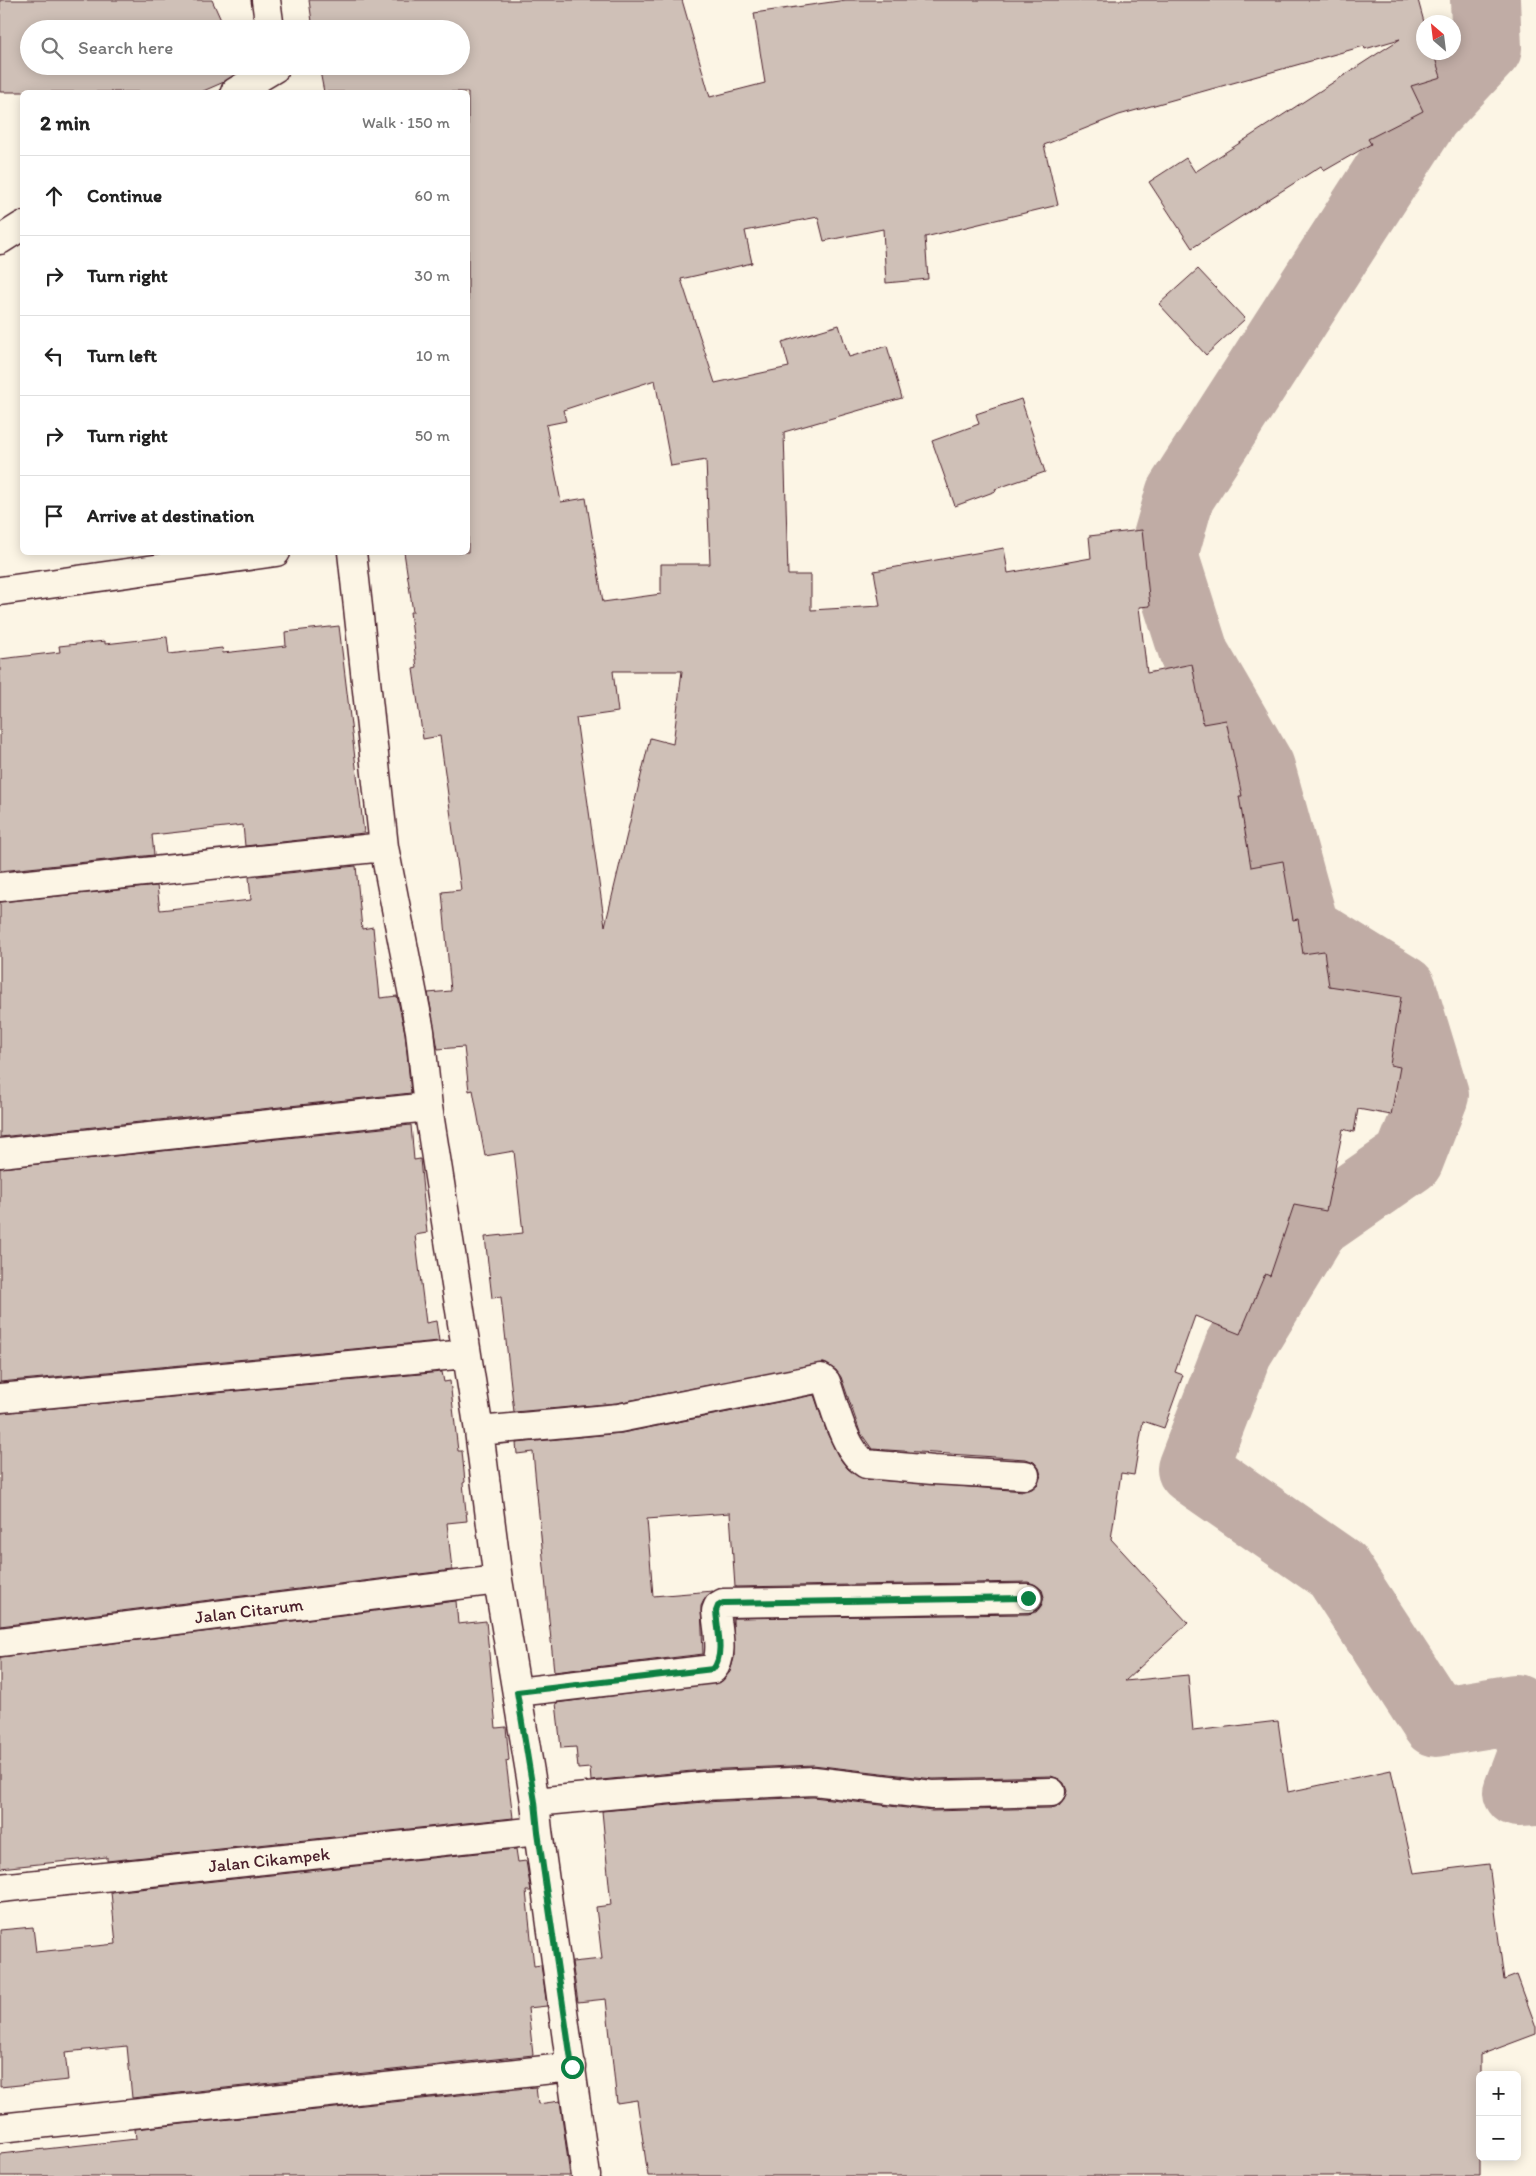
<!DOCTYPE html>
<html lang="en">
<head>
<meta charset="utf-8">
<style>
	body { margin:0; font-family:Itim,sans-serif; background:#f6f6f6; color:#222 }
	.controls { position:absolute; right:15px; bottom:15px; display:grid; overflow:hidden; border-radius:8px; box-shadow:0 2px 12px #0003 }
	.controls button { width:45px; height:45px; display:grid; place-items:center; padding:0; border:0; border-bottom:1px solid #e0e0e0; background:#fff; color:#222; font:25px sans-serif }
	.compass { position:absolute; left:1416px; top:15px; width:45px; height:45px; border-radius:50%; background:#fff; box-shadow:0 2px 12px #0003; rotate:332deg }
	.stop { position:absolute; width:15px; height:15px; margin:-11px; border:4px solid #0b8043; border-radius:50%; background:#fff }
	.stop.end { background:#0b8043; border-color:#fff; box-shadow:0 1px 5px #0008 }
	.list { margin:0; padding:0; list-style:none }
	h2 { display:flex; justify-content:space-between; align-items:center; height:65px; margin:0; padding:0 20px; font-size:21px }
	h2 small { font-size:16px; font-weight:400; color:#767676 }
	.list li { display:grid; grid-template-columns:32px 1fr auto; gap:15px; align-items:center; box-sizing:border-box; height:80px; padding:0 20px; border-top:1px solid #e0e0e0 }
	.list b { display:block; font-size:19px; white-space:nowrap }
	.list em { font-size:16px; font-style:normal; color:#767676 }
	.icon { flex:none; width:28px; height:28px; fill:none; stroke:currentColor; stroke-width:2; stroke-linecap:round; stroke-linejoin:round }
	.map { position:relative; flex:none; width:1536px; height:2176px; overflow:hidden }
	.search { position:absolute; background:#fff; box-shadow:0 2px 12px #0003; left:20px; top:20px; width:450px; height:55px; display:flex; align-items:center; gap:12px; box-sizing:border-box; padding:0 18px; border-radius:28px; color:#767676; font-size:19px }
	.panel { position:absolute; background:#fff; box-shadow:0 2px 12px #0003; left:20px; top:90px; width:450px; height:465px; border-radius:8px }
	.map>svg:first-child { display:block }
</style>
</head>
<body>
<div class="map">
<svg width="1536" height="2176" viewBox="0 0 1536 2176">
	<rect width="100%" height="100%" fill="#fcf5e5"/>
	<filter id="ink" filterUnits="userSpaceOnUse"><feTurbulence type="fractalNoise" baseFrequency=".02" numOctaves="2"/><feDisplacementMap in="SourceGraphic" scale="10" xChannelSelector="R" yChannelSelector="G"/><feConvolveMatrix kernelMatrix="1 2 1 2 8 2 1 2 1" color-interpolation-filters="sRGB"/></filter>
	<g filter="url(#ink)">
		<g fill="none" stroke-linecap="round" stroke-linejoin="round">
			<path stroke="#c0aca5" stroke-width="70" d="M 1485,0 L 1487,48 L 1426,113 L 1180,495 L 1163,555 L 1195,656 L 1260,768 L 1305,930 L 1402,990 L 1434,1095 L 1409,1159 L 1314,1225 L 1238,1350 L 1192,1469 L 1337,1570 L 1436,1722 L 1515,1709 L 1534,1749 L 1518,1792 L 1536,1791"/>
		</g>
		<path fill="#cfc0b7" stroke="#4a1f2b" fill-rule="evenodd" d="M 0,0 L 212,0 L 225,29 L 29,29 L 29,66 L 243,66 L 244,69 L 224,82 L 201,92 L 0,92 Z
			M 309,0 L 682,0 L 710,97 L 765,83 L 754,13 L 846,0 L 1418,0 L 1424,22 L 1424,52 L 1433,52 L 1441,77 L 1411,86 L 1423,111 L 1368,139 L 1371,144 L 1324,171 L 1321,166 L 1192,248 L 1149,182 L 1186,158 L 1195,172 L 1400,39 L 1365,49 L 1364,46 L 1119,115 L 1044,145 L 1058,205 L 925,237 L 928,279 L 886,283 L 883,229 L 824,241 L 818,217 L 745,231 L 752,263 L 681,279 L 715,383 L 789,367 L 782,342 L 839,325 L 849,357 L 887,346 L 902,398 L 784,432 L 788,575 L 811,575 L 811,610 L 880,606 L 874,571 L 1004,548 L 1008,573 L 1091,558 L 1089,536 L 1142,530 L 1150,606 L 1139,607 L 1147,673 L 1192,664 L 1203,724 L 1226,720 L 1242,796 L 1239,796 L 1251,867 L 1283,861 L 1293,920 L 1298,919 L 1303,954 L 1324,951 L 1329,986 L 1401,997 L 1390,1065 L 1400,1067 L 1391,1115 L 1358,1109 L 1354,1132 L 1343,1129 L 1326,1211 L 1294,1205 L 1270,1276 L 1265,1274 L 1240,1334 L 1195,1316 L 1175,1372 L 1183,1375 L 1164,1428 L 1143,1421 L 1134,1475 L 1121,1473 L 1111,1539 L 1188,1623 L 1125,1681 L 1188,1675 L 1193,1731 L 1278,1721 L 1288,1792 L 1391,1770 L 1414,1873 L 1489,1864 L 1504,1980 L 1517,1975 L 1536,2027 L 1536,2034 L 1480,2055 L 1480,2176 L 648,2176 L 637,2100 L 617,2103 L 606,1999 L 578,2002 L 572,1962 L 602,1959 L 596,1907 L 611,1905 L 602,1811 L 704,1802 L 813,1797 L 932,1811 L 1051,1808 L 1059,1806 L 1064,1800 L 1067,1791 L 1064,1783 L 1059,1779 L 1051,1776 L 933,1779 L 813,1765 L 702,1770 L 591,1781 L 590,1768 L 578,1769 L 576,1747 L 561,1748 L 556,1703 L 721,1682 L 730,1672 L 734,1658 L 733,1618 L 1028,1614 L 1036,1612 L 1041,1606 L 1044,1597 L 1042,1590 L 1036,1585 L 1028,1582 L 735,1587 L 730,1513 L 647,1519 L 653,1596 L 713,1591 L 704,1600 L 701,1606 L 703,1654 L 554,1672 L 533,1452 L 517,1454 L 516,1443 L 622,1433 L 814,1395 L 827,1433 L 838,1456 L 848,1469 L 864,1479 L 1024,1491 L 1032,1489 L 1038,1484 L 1041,1475 L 1039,1468 L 1034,1462 L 1026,1459 L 872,1449 L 860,1432 L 841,1377 L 836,1370 L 824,1363 L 617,1403 L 514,1412 L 501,1297 L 492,1298 L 485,1237 L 523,1233 L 514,1151 L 485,1156 L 473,1090 L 469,1091 L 464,1047 L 438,1049 L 428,993 L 451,991 L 442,892 L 461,890 L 440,736 L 423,739 L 413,669 L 417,668 L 410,612 L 413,612 L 404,552 L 468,552 L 468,92 L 324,92 L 319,66 L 461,66 L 461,29 L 313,29 ZM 655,380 L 671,466 L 706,460 L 710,564 L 661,564 L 661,594 L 603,602 L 586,498 L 561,502 L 546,425 L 566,421 L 563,410 ZM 613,671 L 682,671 L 673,744 L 650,738 L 605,926 L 576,718 L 618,712 Z
			M 1198,269 L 1245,319 L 1206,355 L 1159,304 Z
			M 1021,399 L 1045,472 L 995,489 L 996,491 L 955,506 L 932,441 L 979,424 L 976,414 Z
			M 339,626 L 364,833 L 245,846 L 243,825 L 152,835 L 154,855 L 0,871 L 0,659 L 60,652 L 59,646 L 105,641 L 105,644 L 167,637 L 169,654 L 222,648 L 223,653 L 286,646 L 285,632 Z
			M 356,866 L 362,929 L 373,927 L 380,998 L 397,996 L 405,1033 L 411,1093 L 0,1137 L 0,902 L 157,886 L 160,910 L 251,900 L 249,877 Z
			M 411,1125 L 414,1160 L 420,1159 L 427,1233 L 415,1235 L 426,1323 L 436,1321 L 439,1341 L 0,1382 L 0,1168 Z
			M 442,1372 L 444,1382 L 450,1381 L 458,1451 L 462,1451 L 465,1482 L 463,1483 L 467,1521 L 447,1523 L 452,1570 L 0,1626 L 0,1413 Z
			M 456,1601 L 458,1624 L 486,1621 L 496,1728 L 506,1727 L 509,1760 L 506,1761 L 513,1818 L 107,1861 L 107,1857 L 0,1868 L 0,1657 Z
			M 516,1849 L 518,1862 L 526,1861 L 531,1891 L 526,1891 L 534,1966 L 541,1965 L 547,2006 L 528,2008 L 533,2055 L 132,2098 L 127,2046 L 65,2052 L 68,2080 L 0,2087 L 0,1930 L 33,1927 L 36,1952 L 116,1944 L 111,1892 Z
			M 536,2087 L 538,2104 L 560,2101 L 570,2176 L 0,2176 L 0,2154 L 136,2139 L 135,2129 Z"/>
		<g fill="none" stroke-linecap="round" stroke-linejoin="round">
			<defs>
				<path id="street" d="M 266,0 L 270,29
					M 235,92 L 275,68
					M 0,240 L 22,226
					M 352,552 L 384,847 L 420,1031 L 428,1107 L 479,1431 L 498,1580 L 535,1802 L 538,1831 L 586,2176
					M 0,591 L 276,552
					M 0,887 L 384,847
					M 0,1153 L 428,1107
					M 0,1398 L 466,1354
					M 479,1431 L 619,1418 L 821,1378 L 826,1382 C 835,1407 844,1450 866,1464 L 933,1470 L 1025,1475
					M 0,1642 L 498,1580
					M 517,1692 L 713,1669 C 725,1656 717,1627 716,1611 L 718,1606 L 723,1603 L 1028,1598
					M 535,1802 L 703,1786 L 814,1781 L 932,1795 L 1051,1792
					M 0,1888 L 538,1831
					M 0,2128 L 572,2067"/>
			</defs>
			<use href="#street" stroke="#4a1f2b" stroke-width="31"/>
			<use href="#street" stroke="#fcf5e5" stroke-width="28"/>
		</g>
	</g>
	<g fill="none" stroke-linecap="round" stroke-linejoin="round" filter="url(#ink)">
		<path stroke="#0b8043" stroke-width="6" d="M 572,2067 L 538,1832 L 535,1802 L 517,1692 L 713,1669 C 725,1656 717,1627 716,1611 L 718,1606 L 723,1603 L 1028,1598"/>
	</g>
	<g text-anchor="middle" stroke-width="4" stroke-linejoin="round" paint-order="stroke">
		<g font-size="18" fill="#4a1f2b" stroke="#fcf5e5">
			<text transform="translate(249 1611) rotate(-7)" y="6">Jalan Citarum</text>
			<text transform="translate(269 1860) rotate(-6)" y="6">Jalan Cikampek</text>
		</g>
	</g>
</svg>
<div class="controls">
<button>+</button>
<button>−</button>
</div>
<svg class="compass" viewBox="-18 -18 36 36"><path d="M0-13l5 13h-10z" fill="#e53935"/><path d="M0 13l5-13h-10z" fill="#767676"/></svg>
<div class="stop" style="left:572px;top:2067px"></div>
<div class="stop end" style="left:1028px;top:1598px"></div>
<div class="search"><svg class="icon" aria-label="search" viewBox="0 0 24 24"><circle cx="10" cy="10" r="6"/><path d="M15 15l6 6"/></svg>Search here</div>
<section class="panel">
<h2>2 min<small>Walk · 150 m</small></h2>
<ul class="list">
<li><svg class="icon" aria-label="ahead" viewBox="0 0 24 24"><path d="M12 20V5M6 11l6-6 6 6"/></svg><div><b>Continue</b></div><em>60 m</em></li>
<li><svg class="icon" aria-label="right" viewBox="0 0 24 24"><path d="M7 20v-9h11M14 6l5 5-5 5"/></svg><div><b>Turn right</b></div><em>30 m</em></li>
<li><svg class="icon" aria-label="left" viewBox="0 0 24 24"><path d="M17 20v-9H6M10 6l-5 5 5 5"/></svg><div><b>Turn left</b></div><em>10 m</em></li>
<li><svg class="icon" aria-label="right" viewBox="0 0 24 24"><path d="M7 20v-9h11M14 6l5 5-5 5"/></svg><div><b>Turn right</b></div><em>50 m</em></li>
<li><svg class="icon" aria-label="arrive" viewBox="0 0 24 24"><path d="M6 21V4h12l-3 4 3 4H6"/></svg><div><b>Arrive at destination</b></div></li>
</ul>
</section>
</div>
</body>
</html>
